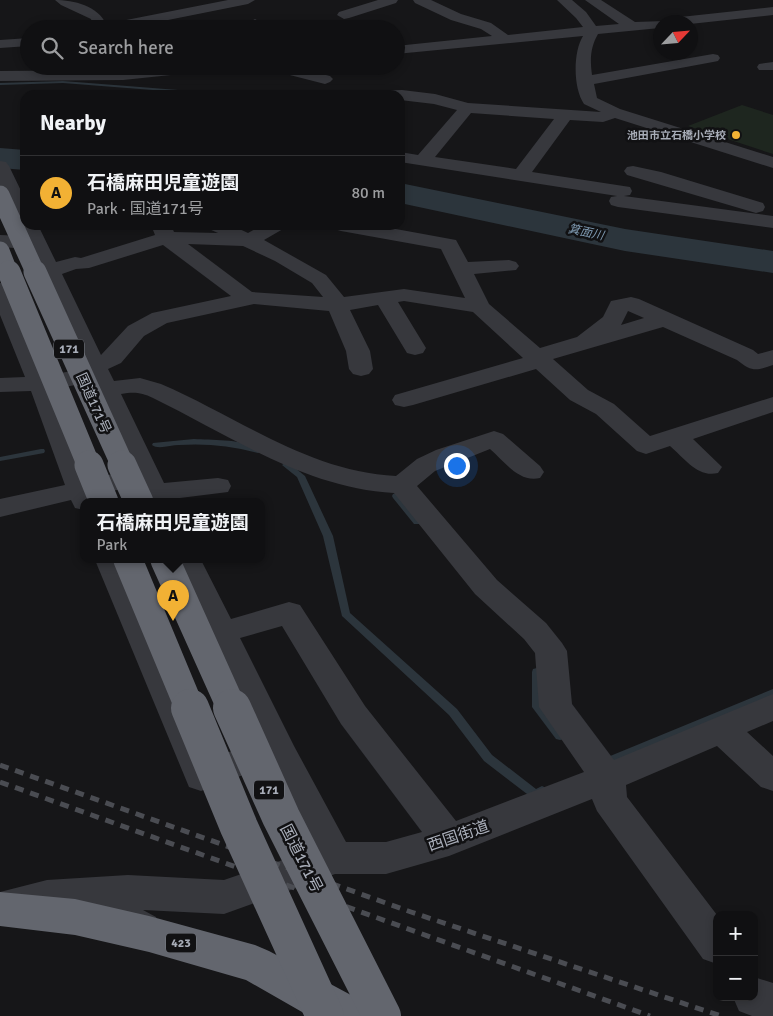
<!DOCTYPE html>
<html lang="en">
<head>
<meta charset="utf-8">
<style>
	body { margin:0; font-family:Signika,"Noto Sans JP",sans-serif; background:#1e1e20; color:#f1f3f6 }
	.controls { position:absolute; right:15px; bottom:15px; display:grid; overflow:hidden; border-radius:10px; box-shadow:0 2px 8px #0003 }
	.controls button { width:45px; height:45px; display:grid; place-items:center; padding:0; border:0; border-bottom:1px solid #303032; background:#101012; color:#f1f3f6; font:25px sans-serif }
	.compass { position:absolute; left:653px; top:15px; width:45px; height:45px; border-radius:50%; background:#101012; box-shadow:0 2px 8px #0003; rotate:64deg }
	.you { position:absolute; left:456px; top:465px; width:18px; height:18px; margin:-12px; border:4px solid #fff; border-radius:50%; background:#1a73e8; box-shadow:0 0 0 8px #1a73e833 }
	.badge { display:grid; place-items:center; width:32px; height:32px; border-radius:50%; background:#f2b134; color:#111; font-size:16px; font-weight:700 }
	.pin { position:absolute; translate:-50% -41px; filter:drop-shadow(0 1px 2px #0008) }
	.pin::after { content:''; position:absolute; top:26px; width:18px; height:15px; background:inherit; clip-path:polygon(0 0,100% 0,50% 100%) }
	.popup { position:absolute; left:80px; top:498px; width:185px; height:65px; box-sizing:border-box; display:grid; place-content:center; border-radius:10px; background:#101012; filter:drop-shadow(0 1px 4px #0005); font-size:16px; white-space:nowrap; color:#9c9d9f }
	.popup b { font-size:19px; color:#f1f3f6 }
	.popup::after { content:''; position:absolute; left:50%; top:100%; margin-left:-10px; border:10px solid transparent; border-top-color:#101012 }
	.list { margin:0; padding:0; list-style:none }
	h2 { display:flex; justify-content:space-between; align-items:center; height:65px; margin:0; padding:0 20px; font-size:21px }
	h2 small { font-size:16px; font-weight:400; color:#9c9d9f }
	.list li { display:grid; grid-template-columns:32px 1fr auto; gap:15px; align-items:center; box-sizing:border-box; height:75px; padding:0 20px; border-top:1px solid #303032 }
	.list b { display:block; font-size:19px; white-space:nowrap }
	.list p { margin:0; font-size:16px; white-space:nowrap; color:#9c9d9f }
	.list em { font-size:16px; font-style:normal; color:#9c9d9f }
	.icon { flex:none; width:28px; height:28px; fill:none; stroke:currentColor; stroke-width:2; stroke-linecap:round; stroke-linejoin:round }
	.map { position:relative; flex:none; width:773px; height:1016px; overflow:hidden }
	.search { position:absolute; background:#101012; box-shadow:0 2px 8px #0003; left:20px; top:20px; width:385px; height:55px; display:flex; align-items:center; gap:12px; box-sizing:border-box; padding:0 18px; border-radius:28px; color:#9c9d9f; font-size:19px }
	.panel { position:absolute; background:#101012; box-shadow:0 2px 8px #0003; left:20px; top:90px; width:385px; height:140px; border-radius:15px }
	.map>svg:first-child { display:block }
</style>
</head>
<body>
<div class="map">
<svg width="773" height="1016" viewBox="0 0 773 1016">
	<rect width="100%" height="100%" fill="#161618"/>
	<path fill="#1e261f" d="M 742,105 L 773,115 L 773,154 L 688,126 Z"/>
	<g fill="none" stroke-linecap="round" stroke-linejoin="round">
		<path fill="#2c353c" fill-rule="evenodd" d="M 63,81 L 191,91 L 193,92 L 191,93 L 63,83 L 0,85 L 0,83 Z
			M 194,439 C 213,440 247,439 262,451 L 258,453 C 232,446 206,443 179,445 C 171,445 158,450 152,445 L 153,443 Z
			M 41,449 L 44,449 L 45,451 L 44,453 L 0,461 L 0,457 Z
			M 286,462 L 289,463 L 305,476 L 333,536 L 350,613 L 457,709 L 492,755 L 536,789 L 542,786 L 546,788 L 548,791 L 546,794 L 535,799 L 531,797 L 484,761 L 449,715 L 342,616 L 323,536 L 297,477 L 282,465 Z
			M 396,493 L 399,494 L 420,520 L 421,522 L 420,524 L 414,524 L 393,498 L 392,496 L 393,494 Z
			M 537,668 L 541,669 L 542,672 L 542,706 L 564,733 L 565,736 L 564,739 L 560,740 L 556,739 L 532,707 L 532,672 L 533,669 Z
			M 773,689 L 773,697 L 606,767 L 602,768 L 598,767 L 596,764 L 598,761 Z"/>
		<path fill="#2c353c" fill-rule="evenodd" d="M 0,148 L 25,150 L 25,170 L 0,168 Z
			M 400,183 L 625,229 L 773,251 L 773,273 L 625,251 L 400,203 Z"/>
		<path fill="#37383d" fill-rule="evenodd" d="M 55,0 C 74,0 98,6 106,24 L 228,0 L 255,0 L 248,4 L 123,29 L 94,29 L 91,19 L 61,5 Z
			M 378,0 L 398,0 L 396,3 L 349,18 L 344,19 L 337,15 L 339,12 Z
			M 413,0 L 431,0 L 461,14 L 491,23 L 508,35 L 583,27 L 576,18 L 557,0 L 572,0 L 586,12 L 596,26 L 619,24 L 585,0 L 601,0 L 635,22 L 665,21 L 671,18 L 773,7 L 773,15 L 690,24 L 660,22 L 660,28 L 598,34 C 590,48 590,60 592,75 L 713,54 L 718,55 L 720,58 L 718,61 L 713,62 L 594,84 L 597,98 L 620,109 L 773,157 L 773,168 L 615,118 L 603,122 L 570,120 L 532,172 L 630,187 L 632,191 L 630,195 L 624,196 L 773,216 L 773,228 L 618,207 L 611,205 L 609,201 L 611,197 L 617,196 L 400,162 L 400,152 L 418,155 L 457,110 L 434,104 L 400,100 L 400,95 L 342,95 L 344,92 L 402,90 L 435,94 L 468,103 L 601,112 L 584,104 C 573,88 573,52 583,36 L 396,54 L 396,46 L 492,36 L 481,29 L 451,20 L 415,3 ZM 471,113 L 554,119 L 516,169 L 435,157 Z
			M 255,19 L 272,29 L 255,29 L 248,23 Z
			M 29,38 L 29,46 L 0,48 L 0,40 Z
			M 773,62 L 773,70 L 759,70 L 757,67 L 759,64 Z
			M 168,66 L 226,66 L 224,69 L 219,70 L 123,80 L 0,81 L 0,71 L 123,70 Z
			M 275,66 L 290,66 L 330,76 L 333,79 L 330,82 L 325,84 L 278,72 Z
			M 0,161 L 6,162 L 9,166 L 25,199 L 25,225 L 38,225 L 56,262 L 75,257 L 81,258 L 155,235 L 151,225 L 171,225 L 174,232 L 218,233 L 209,229 L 206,225 L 231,225 L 248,233 L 262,225 L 286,225 L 283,229 L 264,240 L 326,275 L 344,297 L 404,289 L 465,298 L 441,249 L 341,231 L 334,229 L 331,225 L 374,225 L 456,240 L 468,262 L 509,260 L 516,262 L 519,266 L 516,270 L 474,274 L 489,304 L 540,348 L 577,337 L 603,317 L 611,301 L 631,297 L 639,299 L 753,350 L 758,354 L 773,350 L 773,365 C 756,371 752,372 737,360 L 663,327 L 553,359 L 588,390 L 614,404 L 650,436 L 773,397 L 773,412 L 693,439 L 722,467 L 718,473 C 698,478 685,459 670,446 L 646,454 L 637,451 L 596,414 L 570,400 L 536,369 L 413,405 L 404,407 L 395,405 L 392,400 L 395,395 L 523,358 L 473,312 L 404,301 L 398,302 L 426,348 L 423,353 L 415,355 L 407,353 L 378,305 L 350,310 L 370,351 L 373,369 L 369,374 L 361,376 L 353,374 L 349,369 L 346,351 L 329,311 L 254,304 L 167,323 L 144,336 L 121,363 L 108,369 L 114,381 L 140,378 L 161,384 C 238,417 309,472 396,476 L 417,459 L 436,450 L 494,431 L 503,434 L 540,466 L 544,472 L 540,478 C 519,483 505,462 490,449 L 435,471 L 417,486 L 497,580 L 546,623 L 562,643 L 567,651 L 572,704 L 614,760 L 773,694 L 773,721 L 747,732 L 773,756 L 773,791 L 761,787 L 717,746 L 626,785 L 627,797 L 717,915 L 717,964 L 703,959 L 597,811 L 592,799 L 449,856 L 386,874 L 335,874 L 224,914 L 143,910 L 156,917 L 162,930 L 156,943 L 142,948 C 123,941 101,931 94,911 L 47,914 L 0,926 L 0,892 L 47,880 L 128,875 L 224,880 L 312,850 L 269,765 L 201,791 L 189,787 L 95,560 L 123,560 L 211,759 L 258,741 L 173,560 L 201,560 L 231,619 L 289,602 L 300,605 L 365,706 L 456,821 L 584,772 L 539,707 L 535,653 L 524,639 L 475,594 L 394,493 C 305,488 231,436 153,398 C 141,392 133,392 121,394 L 164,483 L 218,478 L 228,480 L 231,486 L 228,492 L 172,499 L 173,502 L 147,502 L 138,485 L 96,495 L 98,502 L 84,502 L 84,510 L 75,508 L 71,500 L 0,517 L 0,499 L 65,485 L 31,391 L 0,392 L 0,378 L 25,377 L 0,315 L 0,283 L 8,284 L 11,289 L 48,375 L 85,369 L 29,249 L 0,247 L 0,235 L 24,236 L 18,225 L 19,223 L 15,219 L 0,185 ZM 188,244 L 243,246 L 275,261 L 312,283 L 323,297 L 252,292 ZM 163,245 L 231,296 L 152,313 L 128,326 L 101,355 L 62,274 L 76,269 L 89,268 ZM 628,311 L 644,318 L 621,325 ZM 91,382 L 132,470 L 90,479 L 54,389 ZM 282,626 L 341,724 L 422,832 L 386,842 L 346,842 L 294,746 L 240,638 Z
			M 633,166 L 661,172 L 763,203 L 765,207 L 763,211 L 756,213 L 627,175 L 624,171 L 627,167 Z
			M 754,977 L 773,983 L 773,1016 L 752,1016 L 739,1011 L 733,997 L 754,997 Z"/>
		<path fill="#63666e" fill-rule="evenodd" d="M 0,892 L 75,899 L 149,916 L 255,945 L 269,951 L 364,1002 L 370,1016 L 309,1016 L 246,980 L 149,952 L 75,935 L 0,926 Z"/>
		<path stroke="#4a4c52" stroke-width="5" stroke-dasharray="9 7" stroke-linecap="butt" d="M 0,765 L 411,912 L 721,1016
			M 0,782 L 650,1016"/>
		<path stroke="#63666e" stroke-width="19" d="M 0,195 L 36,274
			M 0,251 L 9,274"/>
		<path stroke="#63666e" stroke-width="23" d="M 9,272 L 89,466
			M 35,272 L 123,466"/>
		<path stroke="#63666e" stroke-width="29" d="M 89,465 L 104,502
			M 122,465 L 139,502
			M 128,560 L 190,709
			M 165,560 L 232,709"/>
		<path stroke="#63666e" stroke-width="38" d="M 190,708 L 239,827 L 325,1016
			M 232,708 L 281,817 L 382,1016"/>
	</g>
	<circle fill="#f2b134" stroke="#111113" stroke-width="2" cx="736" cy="135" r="5"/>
	<g text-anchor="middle" stroke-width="5" stroke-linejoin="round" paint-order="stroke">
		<g font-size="11" font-weight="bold" fill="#a8adb8" stroke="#111113" text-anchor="end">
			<text x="726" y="139">池田市立石橋小学校</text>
		</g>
		<g font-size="12" font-style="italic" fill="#7f9bb3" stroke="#111113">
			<text transform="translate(586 232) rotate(12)" y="4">箕面川</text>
		</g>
		<g fill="#111113" stroke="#7b7e86" stroke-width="1">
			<rect x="54" y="339.5" width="30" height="19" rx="4"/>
			<rect x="254" y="780.5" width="30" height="19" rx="4"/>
			<rect x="166" y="933.5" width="30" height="19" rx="4"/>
		</g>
		<g font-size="12" font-weight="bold" fill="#a8adb8">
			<text x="69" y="353">171</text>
			<text x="269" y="794">171</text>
			<text x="181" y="947">423</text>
		</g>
		<g font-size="14" fill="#a8adb8" stroke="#111113">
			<text transform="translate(94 403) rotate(66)" y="5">国道171号</text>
		</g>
		<g font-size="16" fill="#a8adb8" stroke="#111113">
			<text transform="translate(458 835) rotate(-19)" y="6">西国街道</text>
			<text transform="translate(302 858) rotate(63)" y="6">国道171号</text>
		</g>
	</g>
</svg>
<div class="controls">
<button>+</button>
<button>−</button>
</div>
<svg class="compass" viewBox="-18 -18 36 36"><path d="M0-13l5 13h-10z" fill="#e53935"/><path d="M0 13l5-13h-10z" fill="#9c9d9f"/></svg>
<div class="you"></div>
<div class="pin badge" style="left:173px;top:621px">A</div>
<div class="popup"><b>石橋麻田児童遊園</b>Park</div>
<div class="search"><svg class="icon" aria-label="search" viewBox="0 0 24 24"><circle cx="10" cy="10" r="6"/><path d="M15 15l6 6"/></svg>Search here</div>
<section class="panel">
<h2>Nearby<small></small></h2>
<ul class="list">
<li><span class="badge">A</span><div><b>石橋麻田児童遊園</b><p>Park · 国道171号</p></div><em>80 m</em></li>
</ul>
</section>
</div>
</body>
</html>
